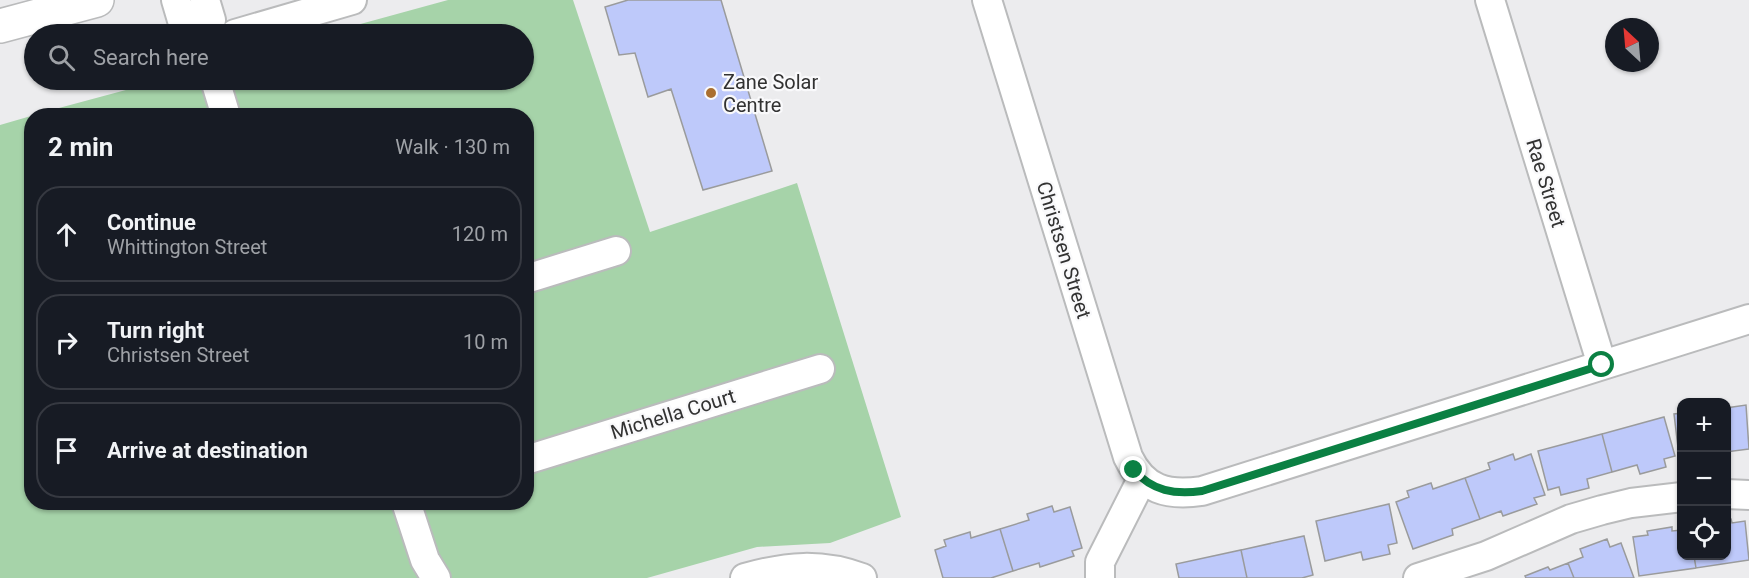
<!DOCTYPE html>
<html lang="en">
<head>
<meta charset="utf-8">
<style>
	body { margin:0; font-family:Roboto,sans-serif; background:#242831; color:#f1f3f6 }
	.controls { position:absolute; right:18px; bottom:18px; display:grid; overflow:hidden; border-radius:12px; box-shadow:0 2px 4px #0004 }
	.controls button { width:54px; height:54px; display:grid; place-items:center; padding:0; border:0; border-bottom:2px solid #363941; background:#171b24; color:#f1f3f6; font:30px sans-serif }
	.compass { position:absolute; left:1605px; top:18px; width:54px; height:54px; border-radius:50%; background:#171b24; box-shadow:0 2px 4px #0004; rotate:334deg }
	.stop { position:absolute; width:18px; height:18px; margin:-14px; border:4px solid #0b8043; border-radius:50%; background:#fff }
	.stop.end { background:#0b8043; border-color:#fff; box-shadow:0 2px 6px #0008 }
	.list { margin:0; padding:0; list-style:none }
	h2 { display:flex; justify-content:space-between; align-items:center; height:78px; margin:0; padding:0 24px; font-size:26px }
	h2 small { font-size:20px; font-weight:400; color:#9ea1a6 }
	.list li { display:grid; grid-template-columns:39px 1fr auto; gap:18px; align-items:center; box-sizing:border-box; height:96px; margin:0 12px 12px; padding:0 12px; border:2px solid #363941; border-radius:24px }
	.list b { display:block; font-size:22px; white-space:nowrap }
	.list p { margin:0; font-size:20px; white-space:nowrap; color:#9ea1a6 }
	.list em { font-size:20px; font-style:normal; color:#9ea1a6 }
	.icon { flex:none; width:33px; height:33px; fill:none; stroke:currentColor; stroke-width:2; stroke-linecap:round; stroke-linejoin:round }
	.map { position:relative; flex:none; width:1749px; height:578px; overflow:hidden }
	.search { position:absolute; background:#171b24; box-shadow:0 2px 4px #0004; left:24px; top:24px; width:510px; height:66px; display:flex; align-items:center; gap:15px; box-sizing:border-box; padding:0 21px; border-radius:33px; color:#9ea1a6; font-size:22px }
	.panel { position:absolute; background:#171b24; box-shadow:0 2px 4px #0004; left:24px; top:108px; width:510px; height:402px; border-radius:24px }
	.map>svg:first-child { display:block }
</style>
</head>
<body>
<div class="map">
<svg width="1749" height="578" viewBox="0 0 1749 578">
	<rect width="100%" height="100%" fill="#ececee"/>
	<path fill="#a6d3a9" d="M 448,0 L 573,0 L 650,232 L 797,183 L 901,517 L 830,543 L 757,547 L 647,578 L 0,578 L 0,125 L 31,116 L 32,502 L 526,502 L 526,116 L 33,115 L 163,80 L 524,80 L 524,34 L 324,34 Z"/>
	<path fill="#bec9fa" stroke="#9a9b9c" stroke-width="1.5" d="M 628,0 L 721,0 L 772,171 L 703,190 L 671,89 L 648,97 L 635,53 L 619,55 L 605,7 Z
		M 1746,405 L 1749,449 L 1726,452 L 1726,408 Z
		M 1682,413 L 1682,464 L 1680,464 L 1674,414 Z
		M 1664,417 L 1675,456 L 1664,459 L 1666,467 L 1640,474 L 1637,465 L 1612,472 L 1602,434 Z
		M 1602,434 L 1612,472 L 1587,479 L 1589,488 L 1561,495 L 1559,487 L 1548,490 L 1538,451 Z
		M 1513,454 L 1515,460 L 1531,454 L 1545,495 L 1534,498 L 1537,504 L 1503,516 L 1501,511 L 1480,519 L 1465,478 L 1490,469 L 1488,463 Z
		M 1465,478 L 1480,519 L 1452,529 L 1453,535 L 1413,549 L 1396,502 L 1409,497 L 1407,491 L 1431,483 L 1433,489 Z
		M 1389,504 L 1397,543 L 1388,545 L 1390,554 L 1363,560 L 1361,552 L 1325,561 L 1316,521 Z
		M 1052,506 L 1054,512 L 1070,507 L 1082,548 L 1072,551 L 1074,556 L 1040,567 L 1039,563 L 1013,571 L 1000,529 L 1029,520 L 1027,514 Z
		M 1726,519 L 1731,519 L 1732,523 L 1745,521 L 1749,560 L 1696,568 L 1694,556 L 1726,556 Z
		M 1672,527 L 1672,531 L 1682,530 L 1682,556 L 1694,556 L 1696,568 L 1639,576 L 1633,537 L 1648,535 L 1647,531 Z
		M 1000,529 L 1013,571 L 991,578 L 943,578 L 935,550 L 946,546 L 944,540 L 970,532 L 971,538 Z
		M 1304,536 L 1313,575 L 1302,578 L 1247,578 L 1241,550 Z
		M 1607,539 L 1610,547 L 1621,543 L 1634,578 L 1574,578 L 1568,563 L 1583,557 L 1580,549 Z
		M 1241,550 L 1247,578 L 1179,578 L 1176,564 Z
		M 1568,563 L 1574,578 L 1526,578 L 1525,576 L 1548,567 L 1550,570 Z"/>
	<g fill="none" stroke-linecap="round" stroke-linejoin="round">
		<defs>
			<path id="street" d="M 176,0 L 184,27 L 193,34
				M 205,0 L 211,20 L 207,34
				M 987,0 L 1128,457 C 1144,490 1167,496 1202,491 L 1749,319
				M 1490,0 L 1602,365
				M 235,34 L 352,0
				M 215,80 L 226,116
				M 526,279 L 616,251
				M 526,460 L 820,369
				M 1726,494 L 1749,495
				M 406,502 L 425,560 L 436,578
				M 745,578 C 787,566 821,563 862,578
				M 1100,578 L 1100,562 L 1142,479
				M 1418,578 L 1486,556 L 1571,519 L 1602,510 L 1631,503 L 1682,497"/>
			<path id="primary" d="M 0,26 L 97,0"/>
		</defs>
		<use href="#street" stroke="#babbbc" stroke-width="32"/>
		<use href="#primary" stroke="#babbbc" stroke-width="36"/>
		<use href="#street" stroke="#fff" stroke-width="28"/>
		<use href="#primary" stroke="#fff" stroke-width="33"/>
	</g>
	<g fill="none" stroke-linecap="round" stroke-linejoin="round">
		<path stroke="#0b8043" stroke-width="8" d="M 1134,470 C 1152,491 1175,495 1202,491 L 1602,365"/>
	</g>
	<circle fill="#aa6f30" stroke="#f9f9fb" stroke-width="2" cx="711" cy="93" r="6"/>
	<g text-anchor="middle" stroke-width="4.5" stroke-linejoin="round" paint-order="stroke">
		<g font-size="20" fill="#323232" stroke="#f9f9fb" text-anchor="start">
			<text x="723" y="89">Zane Solar<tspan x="723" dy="23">Centre</tspan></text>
		</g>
		<g font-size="20" fill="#323232" stroke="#f9f9fb">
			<text transform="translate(1546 183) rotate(73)" y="7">Rae Street</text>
			<text transform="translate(1064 250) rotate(73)" y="7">Christsen Street</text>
			<text transform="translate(673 414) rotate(-17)" y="7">Michella Court</text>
		</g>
	</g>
</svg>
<div class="controls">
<button>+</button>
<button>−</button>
<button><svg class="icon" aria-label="locate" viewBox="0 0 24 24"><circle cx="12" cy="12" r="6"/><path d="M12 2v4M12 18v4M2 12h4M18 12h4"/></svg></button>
</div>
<svg class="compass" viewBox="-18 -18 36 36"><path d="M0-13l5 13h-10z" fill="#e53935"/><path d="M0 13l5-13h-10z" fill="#9ea1a6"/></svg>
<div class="stop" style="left:1602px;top:365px"></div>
<div class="stop end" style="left:1134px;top:470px"></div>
<div class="search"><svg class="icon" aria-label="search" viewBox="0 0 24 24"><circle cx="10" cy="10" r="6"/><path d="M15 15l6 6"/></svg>Search here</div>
<section class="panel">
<h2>2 min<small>Walk · 130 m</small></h2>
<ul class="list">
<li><svg class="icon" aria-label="ahead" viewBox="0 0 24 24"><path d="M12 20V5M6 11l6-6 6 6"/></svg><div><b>Continue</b><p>Whittington Street</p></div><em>120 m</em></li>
<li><svg class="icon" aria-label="right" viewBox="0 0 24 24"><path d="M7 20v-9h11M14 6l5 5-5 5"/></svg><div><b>Turn right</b><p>Christsen Street</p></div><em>10 m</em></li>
<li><svg class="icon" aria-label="arrive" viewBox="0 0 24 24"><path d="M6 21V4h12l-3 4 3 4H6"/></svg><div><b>Arrive at destination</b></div></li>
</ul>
</section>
</div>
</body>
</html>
